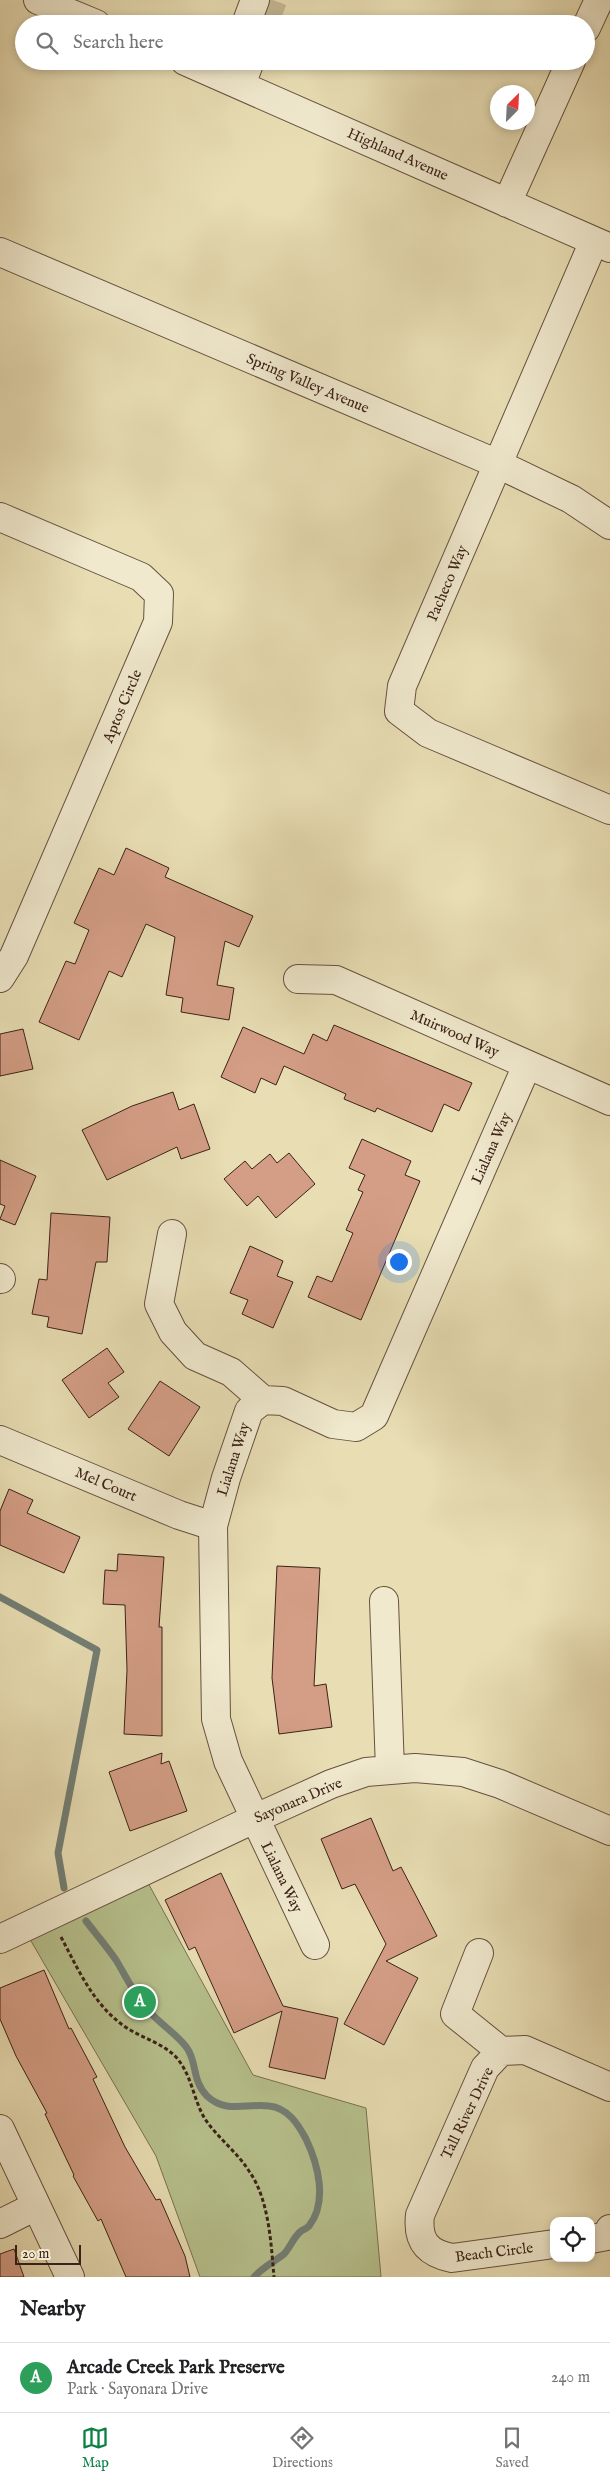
<!DOCTYPE html>
<html lang="en">
<head>
<meta charset="utf-8">
<style>
	body { margin:0; font-family:"IM FELL English",serif; background:#f2f2f2; color:#202124 }
	.controls { position:absolute; right:15px; bottom:15px; display:grid; overflow:hidden; border-radius:10px; box-shadow:0 2px 8px #0003 }
	.controls button { width:45px; height:45px; display:grid; place-items:center; padding:0; border:0; border-bottom:1px solid #e0e0e0; background:#fff; color:#202124; font:25px sans-serif }
	.compass { position:absolute; left:490px; top:85px; width:45px; height:45px; border-radius:50%; background:#fff; box-shadow:0 2px 8px #0003; rotate:24deg }
	.scale { position:absolute; left:15px; bottom:12px; width:66px; box-sizing:border-box; padding-left:5px; border:2px solid #3b2218; border-top:0; font-size:14px; line-height:18px; white-space:nowrap; color:#3b2218; -webkit-text-stroke:4px #f0e9ce; paint-order:stroke }
	.you { position:absolute; left:398px; top:1261px; width:18px; height:18px; margin:-12px; border:4px solid #fff; border-radius:50%; background:#1a73e8; box-shadow:0 0 0 8px #1a73e833 }
	.badge { display:grid; place-items:center; width:32px; height:32px; border-radius:50%; background:#0b8043; color:#fff; font-size:16px; font-weight:700 }
	.pin { position:absolute; translate:-50% -50%; border:2px solid #fff; box-shadow:0 1px 5px #0006 }
	.list { margin:0; padding:0; list-style:none }
	h2 { display:flex; justify-content:space-between; align-items:center; height:65px; margin:0; padding:0 20px; font-size:21px }
	h2 small { font-size:16px; font-weight:400; color:#757577 }
	.list li { display:grid; grid-template-columns:32px 1fr auto; gap:15px; align-items:center; box-sizing:border-box; height:70px; padding:0 20px; border-top:1px solid #e0e0e0 }
	.list b { display:block; font-size:19px; white-space:nowrap }
	.list p { margin:0; font-size:16px; white-space:nowrap; color:#757577 }
	.list em { font-size:16px; font-style:normal; color:#757577 }
	.icon { flex:none; width:28px; height:28px; fill:none; stroke:currentColor; stroke-width:2; stroke-linecap:round; stroke-linejoin:round }
	.map { position:relative; flex:none; width:610px; height:2277px; overflow:hidden }
	.search { position:absolute; background:#fff; box-shadow:0 2px 8px #0003; left:15px; right:15px; top:15px; height:55px; display:flex; align-items:center; gap:12px; box-sizing:border-box; padding:0 18px; border-radius:28px; color:#757577; font-size:19px }
	.sheet { height:135px; background:#fff }
	nav { display:flex; justify-content:space-around; align-items:center; box-sizing:border-box; height:70px; border-top:1px solid #e0e0e0; background:#fff; font-size:14px; color:#757577 }
	nav a { display:grid; justify-items:center; gap:2px }
	nav .on { color:#0b8043 }
	.map>svg:first-child { display:block }
</style>
</head>
<body>
<div class="map">
<svg width="610" height="2277" viewBox="0 0 610 2277">
	<rect width="100%" height="100%" fill="#e8ddb3"/>
	<filter id="stains"><feTurbulence type="fractalNoise" baseFrequency=".004" numOctaves="4"/><feColorMatrix values="0 0 0 0 .2 0 0 0 0 .09 0 0 0 0 .02 0 0 0 .5 -.17"/></filter>
	<radialGradient id="worn" r=".72"><stop offset=".6" stop-color="#630" stop-opacity="0"/><stop offset="1" stop-color="#630" stop-opacity=".3"/></radialGradient>
	<path fill="#b6c08c" stroke="#787152" d="M 142,1872 L 253,2075 L 366,2108 L 381,2277 L 200,2277 L 156,2156 L 24,1929 Z"/>
	<g fill="none" stroke-linecap="round" stroke-linejoin="round">
		<path stroke="#737e74" stroke-width="7" d="M 0,1597 L 97,1650 L 58,1853 L 64,1888
			M 86,1921 C 96,1934 107,1947 116,1960 C 127,1978 134,1995 149,2011 C 160,2024 177,2034 187,2048 C 197,2062 192,2081 207,2096 C 226,2114 246,2103 269,2106 C 288,2108 298,2124 306,2139 C 318,2164 328,2202 309,2226 C 306,2229 302,2230 300,2232 C 293,2238 290,2248 284,2254 C 274,2262 263,2267 254,2277"/>
	</g>
	<path fill="#d49e86" stroke="#3b2218" d="M 126,848 L 169,868 L 165,877 L 253,916 L 239,947 L 225,941 L 217,985 L 234,988 L 229,1020 L 181,1012 L 183,998 L 166,995 L 175,937 L 146,924 L 122,977 L 109,971 L 79,1040 L 39,1022 L 66,961 L 75,964 L 89,930 L 74,923 L 99,868 L 114,875 Z
		M 334,1025 L 472,1083 L 459,1111 L 444,1104 L 432,1132 L 377,1108 L 375,1112 L 344,1099 L 346,1094 L 284,1066 L 276,1085 L 261,1078 L 255,1093 L 221,1077 L 243,1027 L 304,1054 L 313,1034 L 327,1041 Z
		M 23,1029 L 33,1069 L 0,1076 L 0,1034 Z
		M 173,1092 L 179,1110 L 194,1104 L 210,1149 L 181,1159 L 177,1147 L 107,1180 L 82,1130 L 132,1106 Z
		M 362,1139 L 411,1161 L 405,1175 L 420,1181 L 361,1320 L 308,1297 L 317,1276 L 332,1282 L 353,1233 L 346,1230 L 363,1192 L 358,1190 L 365,1175 L 349,1168 Z
		M 289,1153 L 315,1184 L 276,1218 L 258,1196 L 247,1206 L 224,1179 L 245,1161 L 252,1169 L 270,1154 L 277,1163 Z
		M 0,1160 L 36,1176 L 15,1225 L 0,1219 L 5,1206 L 0,1204 Z
		M 51,1213 L 110,1217 L 107,1262 L 96,1262 L 82,1334 L 47,1327 L 49,1317 L 32,1314 L 39,1279 L 47,1280 Z
		M 250,1246 L 283,1261 L 277,1276 L 293,1282 L 273,1328 L 242,1314 L 248,1300 L 230,1293 Z
		M 107,1348 L 124,1372 L 108,1383 L 119,1397 L 89,1418 L 62,1380 Z
		M 160,1381 L 200,1407 L 169,1456 L 128,1429 Z
		M 9,1489 L 33,1500 L 27,1513 L 80,1537 L 64,1573 L 0,1545 L 0,1511 Z
		M 118,1554 L 164,1557 L 159,1627 L 162,1627 L 162,1736 L 124,1734 L 127,1670 L 125,1605 L 103,1604 L 105,1570 L 117,1571 Z
		M 277,1566 L 320,1568 L 314,1686 L 326,1684 L 332,1727 L 279,1734 L 272,1678 Z
		M 162,1753 L 161,1764 L 169,1761 L 187,1811 L 130,1831 L 109,1772 Z
		M 371,1818 L 393,1871 L 401,1867 L 437,1936 L 386,1961 L 418,1978 L 384,2045 L 344,2024 L 386,1944 L 355,1884 L 342,1889 L 321,1839 Z
		M 221,1873 L 283,2006 L 338,2018 L 325,2079 L 269,2067 L 282,2011 L 234,2033 L 195,1947 L 189,1950 L 165,1900 Z
		M 44,1970 L 69,2029 L 71,2028 L 97,2077 L 93,2079 L 125,2147 L 156,2200 L 160,2199 L 185,2256 L 190,2277 L 126,2277 L 101,2219 L 98,2221 L 73,2176 L 74,2175 L 45,2114 L 47,2113 L 16,2056 L 0,2019 L 0,1988 Z
		M 14,2249 L 24,2277 L 0,2277 L 0,2254 Z"/>
	<g fill="none" stroke-linecap="round" stroke-linejoin="round">
		<path stroke="#c5b894" stroke-width="28" stroke-dasharray="28 14" stroke-linecap="butt" d="M 264,24 L 273,0"/>
		<defs>
			<path id="minor" d="M 38,0 L 96,24
				M 246,24 L 255,0
				M 586,28 L 599,0
				M 185,61 L 610,248
				M 241,85 L 250,61
				M 507,203 L 571,61
				M 594,241 L 402,686 L 399,711 L 428,733 L 610,810
				M 0,252 L 498,464 L 571,499 L 610,525
				M 0,517 L 141,577 L 159,594 L 158,622 L 14,956 L 0,978
				M 298,979 L 336,980 L 610,1101
				M 172,1234 L 159,1304 L 173,1332 L 195,1356 L 231,1372 L 263,1400
				M 0,1278 L 1,1279
				M 0,1440 L 179,1515 L 213,1526
				M 384,1601 L 390,1770
				M 0,1939 L 254,1819 L 331,1784 L 366,1772 L 415,1768 L 463,1772 L 500,1784 L 610,1831
				M 315,1945 L 228,1761 L 216,1719 L 213,1526 L 226,1478 L 249,1411 L 263,1400 L 283,1401 L 333,1424 L 356,1427 L 374,1416 L 527,1065
				M 479,1953 L 455,2014 L 501,2051
				M 0,2129 L 70,2277
				M 0,2224 L 36,2206
				M 591,2239 L 607,2236 L 610,2229
				M 554,2244 L 452,2258 C 427,2253 417,2241 420,2215 L 485,2068 L 501,2051 L 525,2050 L 610,2087"/>
		</defs>
		<use href="#minor" stroke="#66513f" stroke-width="30"/>
		<path stroke="#3b2218" stroke-width="3" stroke-dasharray="4 2.5" stroke-linecap="butt" d="M 61,1937 C 78,1969 93,2004 124,2026 C 141,2038 161,2042 176,2057 C 192,2075 193,2099 205,2119 C 217,2137 237,2152 249,2171 C 269,2199 271,2243 274,2277"/>
		<use href="#minor" stroke="#f0e9ce" stroke-width="28"/>
	</g>
	<g text-anchor="middle" stroke-width="4.5" stroke-linejoin="round" paint-order="stroke">
		<g font-size="15" fill="#3b2218" stroke="#f0e9ce">
			<text transform="translate(398 154) rotate(24)" y="5">Highland Avenue</text>
			<text transform="translate(308 383) rotate(23)" y="5">Spring Valley Avenue</text>
			<text transform="translate(447 583) rotate(-67)" y="5">Pacheco Way</text>
			<text transform="translate(122 706) rotate(-67)" y="5">Aptos Circle</text>
			<text transform="translate(455 1033) rotate(24)" y="5">Muirwood Way</text>
			<text transform="translate(491 1148) rotate(-66)" y="5">Lialana Way</text>
			<text transform="translate(233 1459) rotate(-72)" y="5">Lialana Way</text>
			<text transform="translate(106 1484) rotate(23)" y="5">Mel Court</text>
			<text transform="translate(298 1800) rotate(-23)" y="5">Sayonara Drive</text>
			<text transform="translate(282 1877) rotate(64)" y="5">Lialana Way</text>
			<text transform="translate(467 2113) rotate(-64)" y="5">Tall River Drive</text>
			<text transform="translate(494 2252) rotate(-7)" y="5">Beach Circle</text>
		</g>
	</g>
	<rect width="100%" height="100%" filter="url(#stains)"/>
	<rect width="100%" height="100%" fill="url(#worn)"/>
</svg>
<div class="controls">
<button><svg class="icon" aria-label="locate" viewBox="0 0 24 24"><circle cx="12" cy="12" r="6"/><path d="M12 2v4M12 18v4M2 12h4M18 12h4"/></svg></button>
</div>
<svg class="compass" viewBox="-18 -18 36 36"><path d="M0-13l5 13h-10z" fill="#e53935"/><path d="M0 13l5-13h-10z" fill="#757577"/></svg>
<div class="scale">20 m</div>
<div class="you"></div>
<div class="pin badge" style="left:140px;top:2002px;background:#2e9e5b">A</div>
<div class="search"><svg class="icon" aria-label="search" viewBox="0 0 24 24"><circle cx="10" cy="10" r="6"/><path d="M15 15l6 6"/></svg>Search here</div>
</div>
<section class="sheet">
<h2>Nearby<small></small></h2>
<ul class="list">
<li><span class="badge" style="background:#2e9e5b">A</span><div><b>Arcade Creek Park Preserve</b><p>Park · Sayonara Drive</p></div><em>240 m</em></li>
</ul>
</section>
<nav>
<a class="on"><svg class="icon" aria-label="map" viewBox="0 0 24 24"><path d="M3 6l6-2 6 2 6-2v14l-6 2-6-2-6 2zM9 4v14M15 6v14"/></svg>Map</a>
<a><svg class="icon" aria-label="directions" viewBox="0 0 24 24"><path d="M12 3l9 9-9 9-9-9zM9 14v-3h6M13 9l2 2-2 2"/></svg>Directions</a>
<a><svg class="icon" aria-label="saved" viewBox="0 0 24 24"><path d="M7 4h10v16l-5-4-5 4z"/></svg>Saved</a>
</nav>
</body>
</html>
